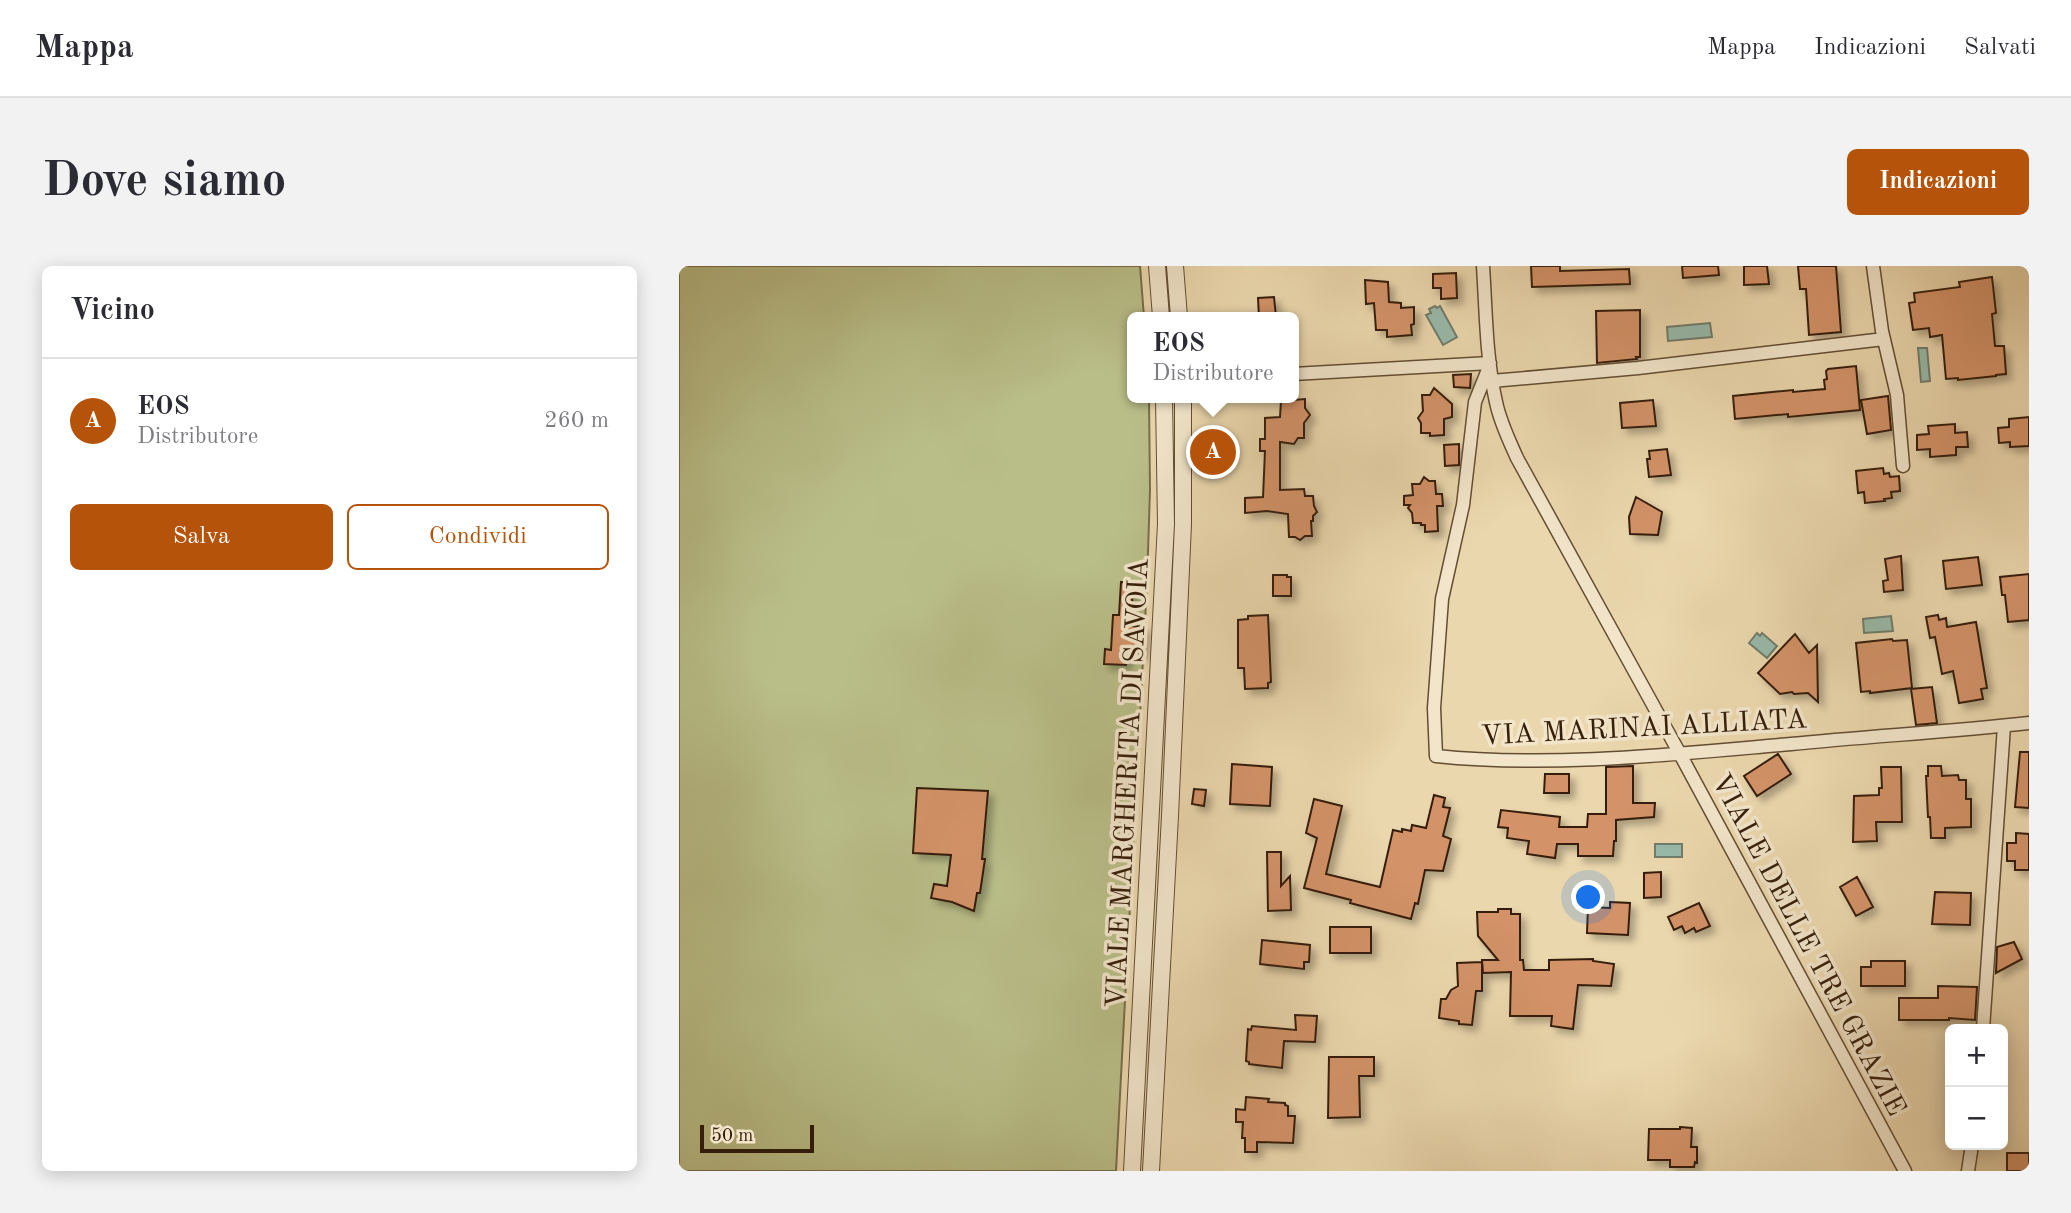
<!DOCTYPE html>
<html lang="it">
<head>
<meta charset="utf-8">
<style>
	body { margin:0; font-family:"Old Standard TT",serif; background:#f2f2f3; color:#2b2b33 }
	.controls { position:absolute; right:21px; bottom:21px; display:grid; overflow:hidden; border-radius:10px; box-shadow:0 4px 18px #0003 }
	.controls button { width:63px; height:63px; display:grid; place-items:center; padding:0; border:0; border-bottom:2px solid #e1e1e2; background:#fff; color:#2b2b33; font:35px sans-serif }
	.scale { position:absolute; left:21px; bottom:18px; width:114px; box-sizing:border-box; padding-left:7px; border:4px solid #361f0a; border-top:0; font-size:19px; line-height:24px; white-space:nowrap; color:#361f0a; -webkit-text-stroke:5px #f2e5ca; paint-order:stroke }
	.you { position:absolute; left:910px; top:632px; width:24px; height:24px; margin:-18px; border:5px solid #fff; border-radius:50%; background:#1a73e8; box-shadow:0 0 0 10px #1a73e833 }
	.badge { display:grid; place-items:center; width:46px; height:46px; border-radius:50%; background:#b45309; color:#fff; font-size:23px; font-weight:700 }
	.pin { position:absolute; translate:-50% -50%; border:4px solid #fff; box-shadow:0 2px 7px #0006 }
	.popup { position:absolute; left:448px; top:46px; width:172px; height:91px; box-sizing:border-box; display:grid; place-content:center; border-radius:10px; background:#fff; filter:drop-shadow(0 2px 5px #0005); font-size:23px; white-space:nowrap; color:#7c7c81 }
	.popup b { font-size:26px; color:#2b2b33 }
	.popup::after { content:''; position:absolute; left:50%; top:100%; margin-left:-14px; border:14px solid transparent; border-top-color:#fff }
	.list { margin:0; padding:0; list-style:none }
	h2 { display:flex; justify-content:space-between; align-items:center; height:91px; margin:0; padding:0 28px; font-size:30px }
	h2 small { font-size:23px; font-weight:400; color:#7c7c81 }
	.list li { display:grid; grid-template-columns:46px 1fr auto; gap:21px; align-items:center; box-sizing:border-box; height:126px; padding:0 28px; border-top:2px solid #e1e1e2 }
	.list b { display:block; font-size:26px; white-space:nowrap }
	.list p { margin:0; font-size:23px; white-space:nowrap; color:#7c7c81 }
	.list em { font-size:23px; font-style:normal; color:#7c7c81 }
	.actions { display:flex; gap:14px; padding:21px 28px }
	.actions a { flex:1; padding:16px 0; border:2px solid #b45309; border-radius:10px; text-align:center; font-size:24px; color:#b45309 }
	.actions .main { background:#b45309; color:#fff }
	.map { position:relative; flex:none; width:1350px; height:905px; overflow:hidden; border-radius:10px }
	header { display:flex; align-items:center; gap:42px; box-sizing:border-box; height:98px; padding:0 35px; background:#fff; border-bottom:2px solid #e1e1e2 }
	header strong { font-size:33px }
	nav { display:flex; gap:38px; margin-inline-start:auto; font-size:24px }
	.intro { display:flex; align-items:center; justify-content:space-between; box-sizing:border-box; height:168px; padding:0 42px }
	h1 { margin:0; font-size:49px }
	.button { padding:18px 32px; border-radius:10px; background:#b45309; color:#fff; font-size:24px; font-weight:700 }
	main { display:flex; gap:42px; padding:0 42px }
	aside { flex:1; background:#fff; border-radius:10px; box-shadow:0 4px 18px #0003 }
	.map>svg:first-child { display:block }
</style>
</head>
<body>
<header>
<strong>Mappa</strong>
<nav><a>Mappa</a><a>Indicazioni</a><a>Salvati</a></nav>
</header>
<div class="intro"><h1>Dove siamo</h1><a class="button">Indicazioni</a></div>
<main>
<aside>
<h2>Vicino<small></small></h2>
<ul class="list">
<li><span class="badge">A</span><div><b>EOS</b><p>Distributore</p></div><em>260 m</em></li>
</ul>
<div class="actions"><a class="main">Salva</a><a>Condividi</a></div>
</aside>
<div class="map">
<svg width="1350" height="905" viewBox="0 0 1350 905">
	<defs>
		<filter id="shadow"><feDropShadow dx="5.5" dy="5.5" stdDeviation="3.5" flood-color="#0004"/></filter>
	</defs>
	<rect width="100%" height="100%" fill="#ebd7ad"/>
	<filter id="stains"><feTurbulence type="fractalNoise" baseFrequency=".00286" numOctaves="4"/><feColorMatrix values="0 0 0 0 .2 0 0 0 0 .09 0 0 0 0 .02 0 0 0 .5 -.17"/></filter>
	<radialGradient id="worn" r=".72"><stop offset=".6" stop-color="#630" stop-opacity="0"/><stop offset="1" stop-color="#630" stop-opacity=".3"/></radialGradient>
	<path fill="#b9be88" stroke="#786e49" stroke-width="2" d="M 0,0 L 461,0 L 465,51 L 454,51 L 454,132 L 470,132 L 471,224 L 468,317 L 437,905 L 0,905 Z"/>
	<path fill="#98baab" stroke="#717c6b" stroke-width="2" d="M 756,40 L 758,42 L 761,40 L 778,71 L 764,79 L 747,49 L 752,47 L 750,43 Z
		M 1031,57 L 1033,71 L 989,75 L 988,61 Z
		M 1239,82 L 1248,82 L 1251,115 L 1242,116 Z
		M 1212,350 L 1214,365 L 1185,367 L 1184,353 Z
		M 1078,367 L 1081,370 L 1083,367 L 1098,380 L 1088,392 L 1070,377 Z
		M 976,578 L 1003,578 L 1003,591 L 976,591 Z"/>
	<path fill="#d39268" stroke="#361f0a" stroke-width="2" filter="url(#shadow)" d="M 852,0 L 881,0 L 881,5 L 950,3 L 951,18 L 853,21 Z
		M 1003,0 L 1039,0 L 1040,9 L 1004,12 Z
		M 1065,0 L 1088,0 L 1090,18 L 1065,19 Z
		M 1119,0 L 1157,0 L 1162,66 L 1130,69 L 1127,23 L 1121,23 Z
		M 777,7 L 778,32 L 762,33 L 762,22 L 754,22 L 754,8 Z
		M 1313,11 L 1317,47 L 1313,48 L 1316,80 L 1325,80 L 1327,108 L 1317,109 L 1317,110 L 1279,114 L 1279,112 L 1267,113 L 1263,69 L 1251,71 L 1250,62 L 1234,64 L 1230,37 L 1236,36 L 1235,27 L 1281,21 L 1280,16 Z
		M 686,14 L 709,16 L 710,36 L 722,37 L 722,42 L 735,41 L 735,58 L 732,59 L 733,69 L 708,71 L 708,64 L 697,64 L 695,37 L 687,38 Z
		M 595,31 L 597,51 L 580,51 L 579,32 Z
		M 961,44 L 961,91 L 957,91 L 958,93 L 918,97 L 917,45 Z
		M 1177,100 L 1181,144 L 1109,151 L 1109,148 L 1056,153 L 1054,130 L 1114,124 L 1114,126 L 1146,123 L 1145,114 L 1148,113 L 1147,105 L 1149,103 Z
		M 792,108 L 791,122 L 775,121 L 774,109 Z
		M 755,122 L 773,138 L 773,151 L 765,153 L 765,169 L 751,170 L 751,167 L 742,167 L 742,157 L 739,152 L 744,145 L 743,129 L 751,129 Z
		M 1209,130 L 1212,164 L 1188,168 L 1182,134 Z
		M 626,133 L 626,142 L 631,149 L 625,157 L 625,172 L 619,172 L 615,178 L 601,176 L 601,224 L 625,223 L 626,230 L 634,230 L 635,240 L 638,246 L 634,250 L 634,255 L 632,255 L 633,270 L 626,270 L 621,274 L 616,271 L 610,271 L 609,248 L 588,245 L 566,247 L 566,232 L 584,231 L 586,185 L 581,185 L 581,173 L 586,173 L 586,152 L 601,151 L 602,135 Z
		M 974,134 L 977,160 L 943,162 L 941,137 Z
		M 1350,151 L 1350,180 L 1331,181 L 1331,176 L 1320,177 L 1319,162 L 1330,161 L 1330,153 Z
		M 1276,158 L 1276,167 L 1288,166 L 1289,181 L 1277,181 L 1277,189 L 1251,191 L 1251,183 L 1238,184 L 1238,169 L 1250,168 L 1249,160 Z
		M 780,178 L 780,199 L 766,200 L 765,179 Z
		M 988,183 L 992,209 L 970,211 L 968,193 L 971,193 L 970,185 Z
		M 1204,202 L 1205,208 L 1210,207 L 1211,211 L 1220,210 L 1221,225 L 1212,226 L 1213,232 L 1205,233 L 1206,235 L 1186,237 L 1185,226 L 1179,227 L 1177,205 Z
		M 745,211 L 750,215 L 756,215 L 757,228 L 763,228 L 764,240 L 758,240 L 759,265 L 746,266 L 746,259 L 742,259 L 742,257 L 734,257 L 733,247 L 729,242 L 731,239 L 725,239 L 725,230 L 734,229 L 733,218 L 741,218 Z
		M 957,231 L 983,246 L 979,269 L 951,268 L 950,251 Z
		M 1222,290 L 1224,324 L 1205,326 L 1204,315 L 1209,314 L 1206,293 Z
		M 1299,291 L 1303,319 L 1267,323 L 1264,295 Z
		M 1350,308 L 1350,354 L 1329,356 L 1326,329 L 1323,329 L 1321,311 Z
		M 594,309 L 608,309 L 608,311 L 612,311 L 612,330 L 594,330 Z
		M 442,316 L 454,317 L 452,360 L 466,361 L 464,388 L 449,387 L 447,399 L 425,398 L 426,383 L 432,384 L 434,349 L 440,349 Z
		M 589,349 L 592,416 L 589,417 L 589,422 L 566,423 L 565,402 L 559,402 L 559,354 L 569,353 L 569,350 Z
		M 1259,349 L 1260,354 L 1267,352 L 1268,361 L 1297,356 L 1308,422 L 1302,423 L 1304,433 L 1280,437 L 1274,405 L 1263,408 L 1256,371 L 1251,372 L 1247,351 Z
		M 1116,368 L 1130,387 L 1138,379 L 1139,436 L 1129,427 L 1115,428 L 1113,426 L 1101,428 L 1079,407 Z
		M 1213,373 L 1214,375 L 1228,374 L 1233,422 L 1191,427 L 1191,425 L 1182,426 L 1177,377 Z
		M 1253,421 L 1258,457 L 1237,459 L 1232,423 Z
		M 1341,486 L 1350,486 L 1350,542 L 1336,541 Z
		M 1099,488 L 1112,508 L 1078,530 L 1065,510 Z
		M 553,498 L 593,501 L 591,540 L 551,538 Z
		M 954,500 L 954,537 L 976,537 L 975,551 L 937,554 L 937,575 L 935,575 L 934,590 L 899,590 L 899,578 L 878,578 L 876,592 L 848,588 L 850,575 L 828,572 L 829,562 L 819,561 L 822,544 L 881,551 L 880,561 L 908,561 L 909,548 L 927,548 L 927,501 Z
		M 1249,500 L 1262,500 L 1263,510 L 1279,509 L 1280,514 L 1287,514 L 1287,533 L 1292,533 L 1292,561 L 1266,562 L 1266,572 L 1252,572 L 1251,551 L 1249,551 L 1247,510 L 1249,510 Z
		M 1202,501 L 1222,501 L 1223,556 L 1197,556 L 1198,575 L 1174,576 L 1175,530 L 1200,529 L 1200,522 L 1203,522 Z
		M 866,508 L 890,508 L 890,527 L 865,527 Z
		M 238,522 L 309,525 L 303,593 L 306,593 L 301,627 L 298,627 L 295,645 L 273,636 L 252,632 L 255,618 L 268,620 L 272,589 L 234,587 Z
		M 515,523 L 527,524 L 525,540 L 513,538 Z
		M 755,529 L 766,532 L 764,541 L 771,542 L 764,570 L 772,573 L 764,605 L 746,604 L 739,638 L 736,637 L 732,653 L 671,637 L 672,634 L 625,622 L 638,572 L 627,567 L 635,533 L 663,540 L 647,608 L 701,621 L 714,564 L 723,566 L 723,563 L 732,565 L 733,559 L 747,562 Z
		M 1337,567 L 1350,568 L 1350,604 L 1336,604 L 1336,595 L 1328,595 L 1328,577 L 1337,577 Z
		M 588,586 L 602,586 L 602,620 L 611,610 L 612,644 L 589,645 Z
		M 982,606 L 982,631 L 965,632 L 965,607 Z
		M 1178,611 L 1194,641 L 1177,650 L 1161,621 Z
		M 1256,626 L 1292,627 L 1291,659 L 1253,658 Z
		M 931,636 L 951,637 L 949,669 L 908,667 L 909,641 L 931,642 Z
		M 1020,637 L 1031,660 L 1017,666 L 1015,662 L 1006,667 L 1003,660 L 995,664 L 989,651 Z
		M 819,643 L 832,643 L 832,648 L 841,648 L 841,694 L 844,694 L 845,704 L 870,704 L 870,694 L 914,693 L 914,695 L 935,698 L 932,720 L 899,719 L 894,763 L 872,760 L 873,750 L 831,750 L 832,706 L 804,707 L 803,694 L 819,694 L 799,670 L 798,646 L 819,646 Z
		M 651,661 L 692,661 L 692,687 L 651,687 Z
		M 583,674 L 631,679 L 630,696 L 625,696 L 625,703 L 581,698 Z
		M 1335,676 L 1343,693 L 1317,707 L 1318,681 Z
		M 1192,695 L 1226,695 L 1226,720 L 1182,720 L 1182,701 L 1192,701 Z
		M 803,696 L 803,725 L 797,725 L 793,759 L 780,758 L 780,755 L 760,752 L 762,733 L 767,733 L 772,724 L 779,720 L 778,697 Z
		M 1259,720 L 1298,721 L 1296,754 L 1270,752 L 1270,754 L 1220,754 L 1220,732 L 1259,732 Z
		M 616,749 L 638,750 L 636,776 L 605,775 L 603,802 L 570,798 L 570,796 L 567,795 L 569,763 L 572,764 L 573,760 L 617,764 Z
		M 650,791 L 695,791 L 695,810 L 680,810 L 681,851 L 649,852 Z
		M 567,831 L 590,833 L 589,836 L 606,837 L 606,839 L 609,840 L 609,850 L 616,850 L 614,877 L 578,876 L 578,886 L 566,886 L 566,872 L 563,872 L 564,856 L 557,856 L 557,843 L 566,844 Z
		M 1001,861 L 1013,862 L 1012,881 L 1018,881 L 1018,897 L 1016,896 L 1015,901 L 991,901 L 991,894 L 969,894 L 970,863 L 1001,863 Z
		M 1328,887 L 1350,887 L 1350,905 L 1328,905 Z"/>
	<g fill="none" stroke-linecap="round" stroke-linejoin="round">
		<defs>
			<path id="minor" d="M 804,0 C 807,45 807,92 817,136 C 821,156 830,174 838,192 L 1001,488 L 1226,905
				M 1194,0 L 1203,65 L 1218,129 L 1224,200
				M 810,101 L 796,136 L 784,239 L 763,333 L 755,442 L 757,490 C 872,502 997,488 1112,478 C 1191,470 1271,466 1350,457
				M 614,108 L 811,97
				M 813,115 L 959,102 L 1205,73
				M 1304,763 L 1325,460
				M 1289,905 L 1293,879"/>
			<path id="tertiary" d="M 478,0 L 482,51
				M 496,0 L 500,51
				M 453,905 L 487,258 L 485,132
				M 472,905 L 491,550 L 504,258 L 504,132"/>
		</defs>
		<use href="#minor" stroke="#634d33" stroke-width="15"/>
		<use href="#tertiary" stroke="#634d33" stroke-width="18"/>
		<use href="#minor" stroke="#f2e5ca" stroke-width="12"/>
		<use href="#tertiary" stroke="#f2e5ca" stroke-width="16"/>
	</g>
	<g text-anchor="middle" stroke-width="7" stroke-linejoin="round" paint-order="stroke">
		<g font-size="28" fill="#361f0a" stroke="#f2e5ca">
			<text transform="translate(965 460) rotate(-3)" y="10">VIA MARINAI ALLIATA</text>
			<text transform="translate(447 517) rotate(-87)" y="10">VIALE MARGHERITA DI SAVOIA</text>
			<text transform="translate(1131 678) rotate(62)" y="10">VIALE DELLE TRE GRAZIE</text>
		</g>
	</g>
	<rect width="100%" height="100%" filter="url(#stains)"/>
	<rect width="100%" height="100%" fill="url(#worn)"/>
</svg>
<div class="controls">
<button>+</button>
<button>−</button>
</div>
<div class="scale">50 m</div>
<div class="you"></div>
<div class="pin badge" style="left:534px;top:186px">A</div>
<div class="popup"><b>EOS</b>Distributore</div>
</div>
</main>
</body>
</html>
